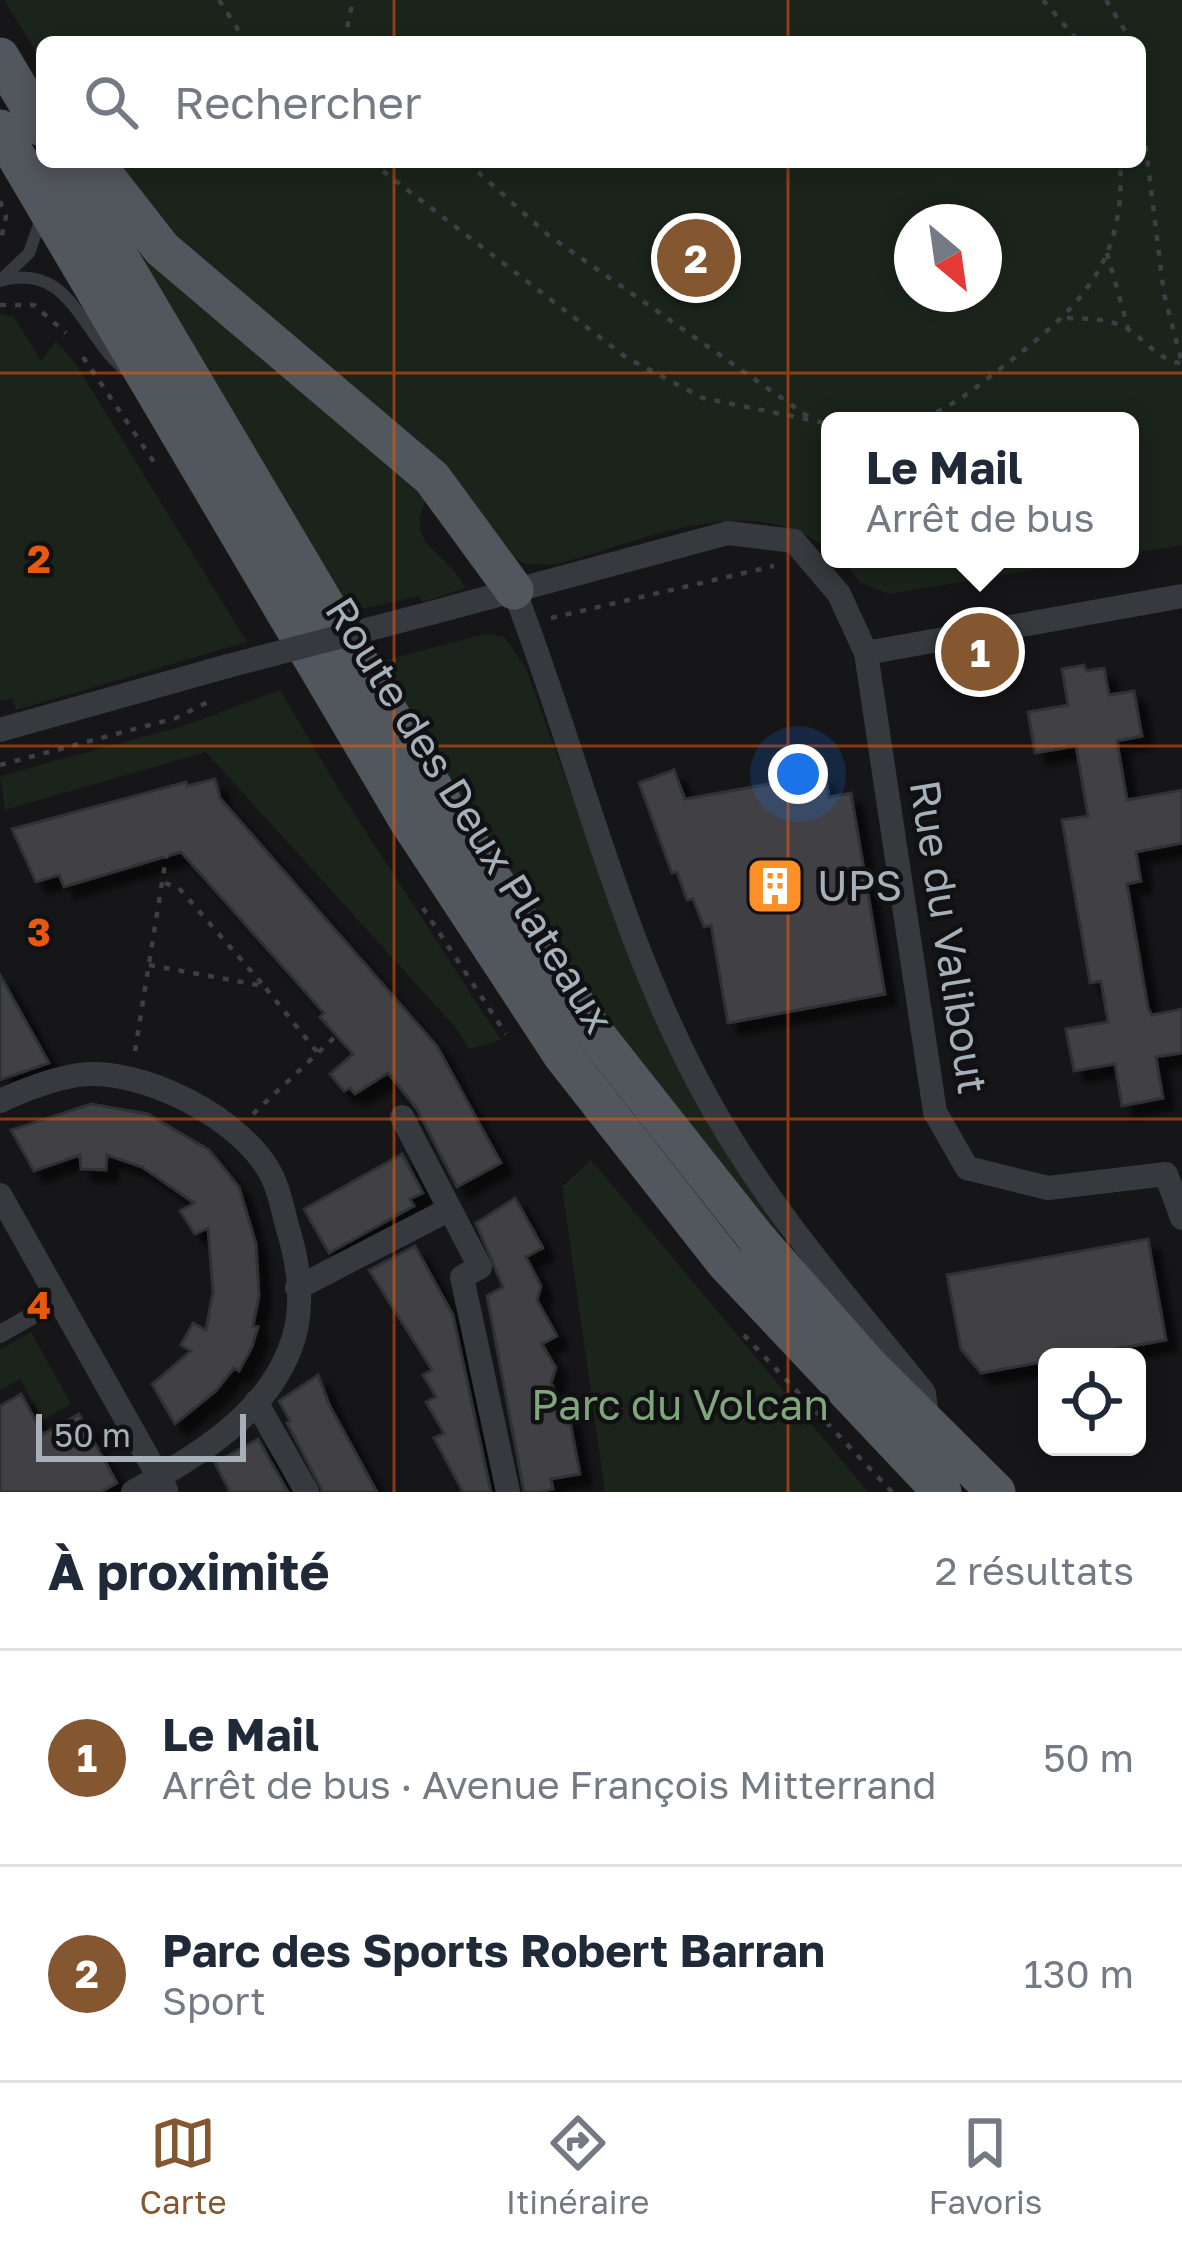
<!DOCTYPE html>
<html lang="fr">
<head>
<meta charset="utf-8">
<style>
	body { margin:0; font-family:"Golos Text",sans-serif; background:#f2f2f3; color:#1f2937 }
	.controls { position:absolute; right:36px; bottom:36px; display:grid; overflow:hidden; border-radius:18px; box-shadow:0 6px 18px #0003 }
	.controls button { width:108px; height:108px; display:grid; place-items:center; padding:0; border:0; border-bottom:3px solid #e0e1e3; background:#fff; color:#1f2937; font:60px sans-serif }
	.compass { position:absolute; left:894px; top:204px; width:108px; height:108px; border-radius:50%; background:#fff; box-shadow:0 6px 18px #0003; rotate:151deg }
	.scale { position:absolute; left:36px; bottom:30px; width:210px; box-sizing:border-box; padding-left:12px; border:6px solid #a6b0b9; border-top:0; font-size:33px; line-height:42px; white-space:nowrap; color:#a6b0b9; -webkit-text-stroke:9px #111113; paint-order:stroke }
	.you { position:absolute; left:798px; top:774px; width:42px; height:42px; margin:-30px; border:9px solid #fff; border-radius:50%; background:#1a73e8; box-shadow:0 0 0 18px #1a73e833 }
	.badge { display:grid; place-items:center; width:78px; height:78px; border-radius:50%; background:#845730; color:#fff; font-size:39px; font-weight:700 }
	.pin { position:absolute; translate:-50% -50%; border:6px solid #fff; box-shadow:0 3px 12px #0006 }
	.popup { position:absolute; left:821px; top:412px; width:318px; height:156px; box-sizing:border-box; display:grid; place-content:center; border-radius:18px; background:#fff; filter:drop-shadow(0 3px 9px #0005); font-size:39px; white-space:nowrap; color:#747a83 }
	.popup b { font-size:45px; color:#1f2937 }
	.popup::after { content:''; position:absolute; left:50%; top:100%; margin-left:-24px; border:24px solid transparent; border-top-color:#fff }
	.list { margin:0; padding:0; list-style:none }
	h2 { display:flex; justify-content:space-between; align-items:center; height:156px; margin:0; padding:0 48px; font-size:51px }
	h2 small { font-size:39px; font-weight:400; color:#747a83 }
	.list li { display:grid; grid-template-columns:78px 1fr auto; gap:36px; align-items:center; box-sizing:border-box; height:216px; padding:0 48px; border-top:3px solid #e0e1e3 }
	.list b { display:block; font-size:45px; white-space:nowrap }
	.list p { margin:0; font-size:39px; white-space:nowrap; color:#747a83 }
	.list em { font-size:39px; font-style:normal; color:#747a83 }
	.icon { flex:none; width:66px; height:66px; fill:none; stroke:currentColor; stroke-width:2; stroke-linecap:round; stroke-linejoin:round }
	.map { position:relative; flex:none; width:1182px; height:1492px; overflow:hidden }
	.search { position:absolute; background:#fff; box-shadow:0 6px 18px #0003; left:36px; right:36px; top:36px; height:132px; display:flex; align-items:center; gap:30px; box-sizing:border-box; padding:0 42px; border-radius:18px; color:#747a83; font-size:45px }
	.sheet { height:588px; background:#fff }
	nav { display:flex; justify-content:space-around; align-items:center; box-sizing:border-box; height:168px; border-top:3px solid #e0e1e3; background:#fff; font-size:33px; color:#747a83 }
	nav a { display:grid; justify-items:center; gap:6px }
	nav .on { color:#845730 }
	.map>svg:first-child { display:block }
</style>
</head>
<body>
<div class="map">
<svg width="1182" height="1492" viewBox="0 0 1182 1492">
	<defs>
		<filter id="shadow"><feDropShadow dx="11" dy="11" stdDeviation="3" flood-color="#0009"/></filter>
	</defs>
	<rect width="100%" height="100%" fill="#161618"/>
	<path fill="#1b241b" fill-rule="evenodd" d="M 4,0 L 1182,0 L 1182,545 L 1130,554 L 1130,421 L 830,421 L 830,551 C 754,486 638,543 554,565 L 525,564 L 500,548 L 170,242 L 110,162 L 1140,162 L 1140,42 L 42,42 L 42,61 ZM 912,222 L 984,222 L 984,294 L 912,294 Z
		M 128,237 L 430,494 C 398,546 448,549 465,588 L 423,602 L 419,596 L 347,612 Z
		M 0,313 L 14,317 L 41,361 L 56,341 L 75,363 L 247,642 L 16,710 L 13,698 L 0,701 Z
		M 840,559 L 1098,559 L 889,594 L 860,582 Z
		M 485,634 L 504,637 L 525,666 L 613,910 L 786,1245 L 632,1060 L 478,836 L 378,662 Z
		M 280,690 L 342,795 L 501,1040 L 469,1049 L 456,1028 L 206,752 L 5,810 L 0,776 L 183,726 Z
		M 591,1160 L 868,1492 L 605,1492 L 562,1187 Z
		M 31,1332 L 71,1404 L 43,1420 L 20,1379 L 0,1390 L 0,1350 Z"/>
	<path fill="#404145" stroke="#2f3034" stroke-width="3" filter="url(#shadow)" d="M 1084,665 L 1086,671 L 1104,668 L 1109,695 L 1134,691 L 1142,736 L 1117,741 L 1127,800 L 1182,790 L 1182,843 L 1136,852 L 1141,881 L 1127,884 L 1148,1008 L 1152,1015 L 1182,1009 L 1182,1053 L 1156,1057 L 1163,1098 L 1122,1106 L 1115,1064 L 1074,1071 L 1066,1029 L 1108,1022 L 1101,981 L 1090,983 L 1062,820 L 1088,816 L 1076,746 L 1035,753 L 1028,712 L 1068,705 L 1062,669 Z
		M 674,770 L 685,799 L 825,774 L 829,797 L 851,793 L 885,994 L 728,1023 L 711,925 L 704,927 L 693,899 L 687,900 L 677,872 L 672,873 L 639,783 Z
		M 215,779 L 220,798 L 437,1046 L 501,1163 L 457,1187 L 417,1109 L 388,1073 L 355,1094 L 350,1088 L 344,1091 L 330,1074 L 353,1054 L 320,1017 L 324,1013 L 181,852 L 64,887 L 59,875 L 36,882 L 12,829 L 186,782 L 187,786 Z
		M 0,975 L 49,1063 L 0,1080 Z
		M 91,1104 L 148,1114 L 209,1150 L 239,1187 L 256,1244 L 259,1296 L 253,1326 L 258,1327 L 252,1347 L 239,1371 L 234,1368 L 216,1391 L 175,1424 L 152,1384 L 191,1351 L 181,1345 L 193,1323 L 206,1330 L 213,1292 L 208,1228 L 195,1234 L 180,1211 L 194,1203 L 142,1167 L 107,1155 L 106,1170 L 81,1169 L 80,1155 L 34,1171 L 11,1130 Z
		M 402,1154 L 423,1193 L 410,1199 L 414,1206 L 329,1253 L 304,1209 Z
		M 515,1198 L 543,1248 L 526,1257 L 541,1286 L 537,1300 L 557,1336 L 542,1344 L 556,1368 L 551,1383 L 569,1416 L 580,1474 L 551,1479 L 553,1489 L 541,1492 L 524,1492 L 487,1296 L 503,1287 L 476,1223 Z
		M 1148,1239 L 1166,1340 L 981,1373 L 961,1349 L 947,1275 Z
		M 415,1246 L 453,1315 L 491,1492 L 463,1492 L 434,1438 L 444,1433 L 426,1402 L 436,1397 L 423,1375 L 432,1370 L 369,1270 Z
		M 318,1375 L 330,1406 L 377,1492 L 323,1492 L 287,1423 L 290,1421 L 279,1401 Z
		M 21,1394 L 43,1434 L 79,1414 L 117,1483 L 101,1492 L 0,1492 L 0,1406 Z
		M 258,1439 L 288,1492 L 230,1492 L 215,1463 Z"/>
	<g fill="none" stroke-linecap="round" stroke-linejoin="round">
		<path stroke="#3c4045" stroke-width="4.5" stroke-dasharray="6 9" stroke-linecap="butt" d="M 219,0 L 246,42
			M 1043,0 L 1079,42
			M 1106,0 L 1132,42
			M 344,42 L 353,0
			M 1140,101 L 1164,294 L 1182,363
			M 371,162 L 627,358 L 703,398 L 830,424
			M 467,162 L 548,235 L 813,420
			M 0,201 L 6,217 L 0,244
			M 1107,253 L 1128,328
			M 0,305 L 34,305 L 66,333
			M 1067,318 C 1087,319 1106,318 1124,327 C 1144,337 1157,360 1180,363
			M 83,357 L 154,462
			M 908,421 C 939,417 972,391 996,372 C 1073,313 1127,268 1120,162
			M 551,618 L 774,566
			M 0,765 L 176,718 L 214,699
			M 165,883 L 179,888 L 264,986
			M 423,908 L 506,1034
			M 149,965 L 264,986 L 318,1053
			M 135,1051 L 169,839
			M 253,1114 L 337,1035
			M 744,1335 L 892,1492"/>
		<path stroke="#36393d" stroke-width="12" d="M 5,276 L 29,253 L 41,219
			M 0,281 C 70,260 81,334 124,369"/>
		<path stroke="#36393d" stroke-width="18" d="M 0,1334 L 60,1300"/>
		<path stroke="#36393d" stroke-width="24" d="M 514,590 C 580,760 619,940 708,1100 C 767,1207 848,1298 924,1393 L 928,1424
			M 431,613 L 728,533 L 794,541 L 839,594 L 866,653 L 1182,596
			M 866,653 L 935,1112 L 967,1168 L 1048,1188 L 1166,1174 L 1182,1218
			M 0,730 L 228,666
			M 0,1101 C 24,1090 52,1079 78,1075 C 141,1066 244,1119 272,1176 C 280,1192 283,1212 288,1229 C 298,1261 304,1303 294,1337 C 272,1413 196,1456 133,1492
			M 402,1117 L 480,1267 L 462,1277 L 508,1492
			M 0,1195 L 166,1490
			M 297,1288 L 450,1209
			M 256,1402 L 307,1492"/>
		<path stroke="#52565d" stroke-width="39" d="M 0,57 L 42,127
			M 0,129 L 408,820 L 563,1056 L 725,1262 L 942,1492
			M 63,162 L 443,804 L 593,1031 L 757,1239 L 868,1365 L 996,1492
			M 94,162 L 162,249 L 432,478 L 514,590"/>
		<path stroke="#36393d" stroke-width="24" d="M 228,666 L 431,613"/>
	</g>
	<path fill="none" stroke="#e8590c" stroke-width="3" stroke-opacity="0.55" d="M 394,0 L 394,42M 788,0 L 788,42M 394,162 L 394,1492M 788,162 L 788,1492M 0,373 L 1182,373M 0,746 L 1182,746M 0,1119 L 1182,1119"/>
	<defs>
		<symbol id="building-square" viewBox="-11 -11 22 22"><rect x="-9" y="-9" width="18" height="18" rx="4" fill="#ff9027" stroke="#111113"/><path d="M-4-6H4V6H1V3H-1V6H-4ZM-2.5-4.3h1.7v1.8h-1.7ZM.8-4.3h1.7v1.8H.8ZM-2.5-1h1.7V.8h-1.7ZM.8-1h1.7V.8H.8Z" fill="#fff"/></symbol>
	</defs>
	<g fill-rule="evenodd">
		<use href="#building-square" x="742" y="853" width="66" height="66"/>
	</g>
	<g text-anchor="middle" stroke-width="9" stroke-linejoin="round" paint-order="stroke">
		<g font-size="42" fill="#a6b0b9" stroke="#111113">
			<text transform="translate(470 815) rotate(58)" y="15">Route des Deux Plateaux</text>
			<text transform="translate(949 937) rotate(81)" y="15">Rue du Valibout</text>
		</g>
		<g font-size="42" fill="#a6b0b9" stroke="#111113" text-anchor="start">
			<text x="817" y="901">UPS</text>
		</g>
		<g font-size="42" fill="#80a67b" stroke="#111113">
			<text x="680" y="1420">Parc du Volcan</text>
		</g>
	</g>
	<g font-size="39" text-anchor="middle" font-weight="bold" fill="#e8590c" stroke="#111113" stroke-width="9" stroke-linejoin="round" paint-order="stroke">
		<text x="39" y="573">2</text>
		<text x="39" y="946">3</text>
		<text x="39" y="1319">4</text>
	</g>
</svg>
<div class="controls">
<button><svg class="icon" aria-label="locate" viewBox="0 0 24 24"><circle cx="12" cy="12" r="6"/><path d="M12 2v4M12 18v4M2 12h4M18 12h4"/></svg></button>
</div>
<svg class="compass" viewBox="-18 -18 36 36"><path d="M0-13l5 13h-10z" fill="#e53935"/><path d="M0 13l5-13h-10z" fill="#747a83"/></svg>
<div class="scale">50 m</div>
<div class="you"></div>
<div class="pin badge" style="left:980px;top:652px">1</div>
<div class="popup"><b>Le Mail</b>Arrêt de bus</div>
<div class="pin badge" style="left:696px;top:258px">2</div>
<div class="search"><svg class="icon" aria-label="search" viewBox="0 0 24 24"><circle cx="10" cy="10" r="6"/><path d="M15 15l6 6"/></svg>Rechercher</div>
</div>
<section class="sheet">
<h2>À proximité<small>2 résultats</small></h2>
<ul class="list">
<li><span class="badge">1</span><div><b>Le Mail</b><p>Arrêt de bus · Avenue François Mitterrand</p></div><em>50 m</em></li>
<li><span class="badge">2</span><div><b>Parc des Sports Robert Barran</b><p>Sport</p></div><em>130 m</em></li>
</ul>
</section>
<nav>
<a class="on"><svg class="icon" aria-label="map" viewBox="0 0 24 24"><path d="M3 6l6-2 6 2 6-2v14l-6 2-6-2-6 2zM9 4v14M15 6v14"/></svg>Carte</a>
<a><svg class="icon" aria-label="directions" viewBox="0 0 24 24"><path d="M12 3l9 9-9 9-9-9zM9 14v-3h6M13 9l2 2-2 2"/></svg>Itinéraire</a>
<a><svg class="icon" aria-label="saved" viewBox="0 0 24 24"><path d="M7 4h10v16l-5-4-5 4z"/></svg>Favoris</a>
</nav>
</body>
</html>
